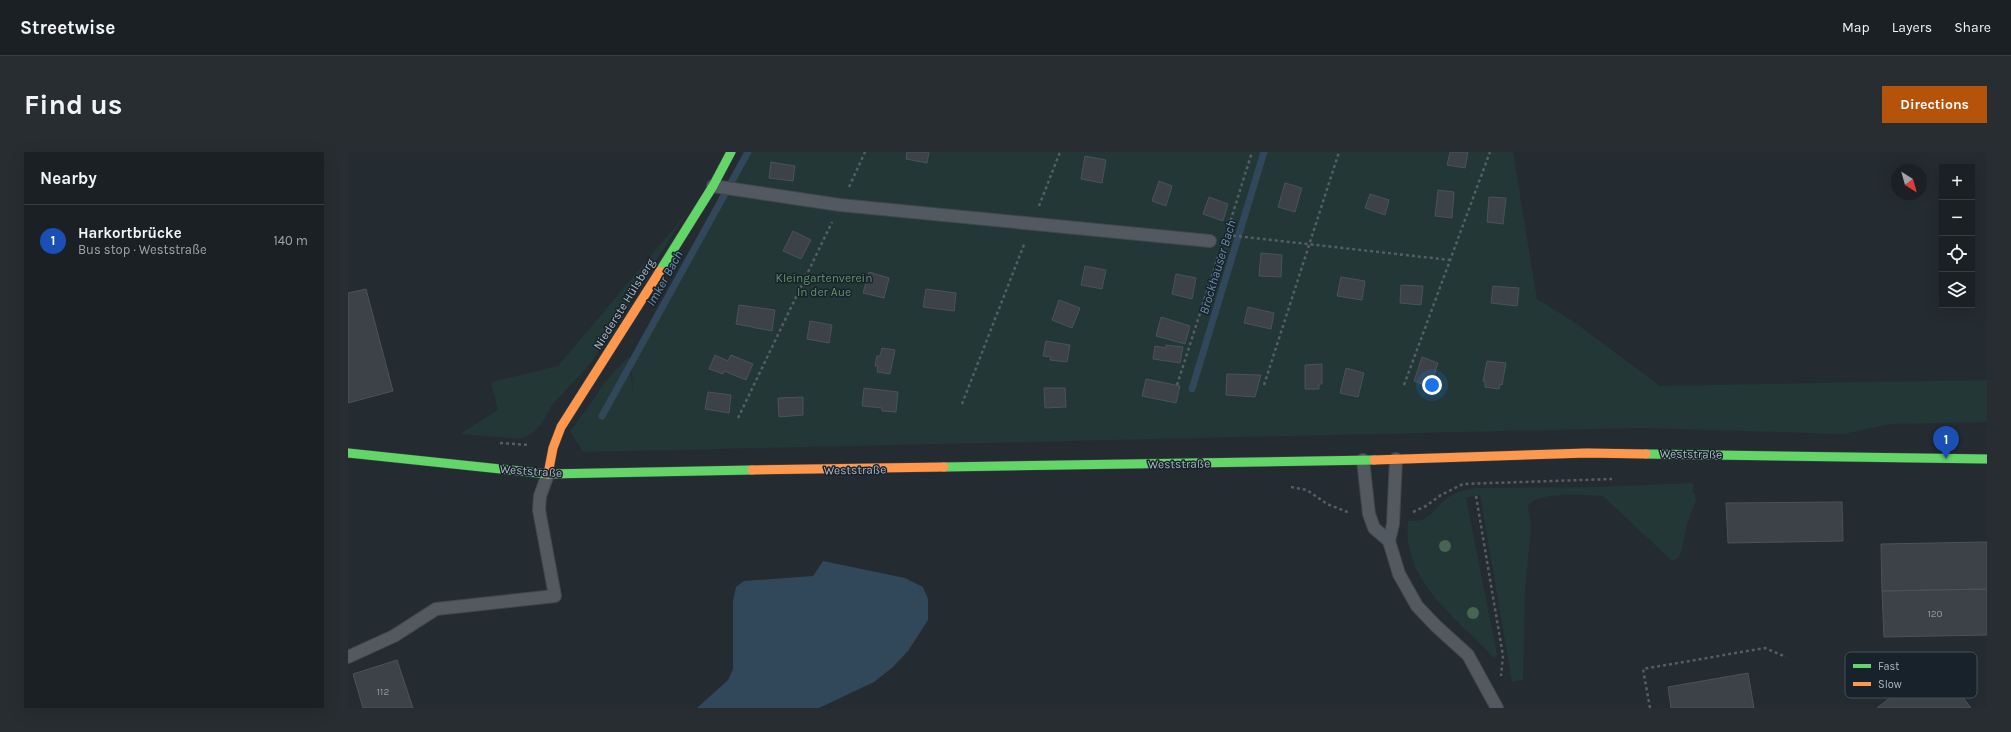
<!DOCTYPE html>
<html lang="en">
<head>
<meta charset="utf-8">
<style>
	body { margin:0; font-family:Karla,sans-serif; background:#282d32; color:#f1f3f6 }
	.controls { position:absolute; right:12px; top:12px; display:grid; overflow:hidden; border-radius:0px; box-shadow:0 4px 16px #0002 }
	.controls button { width:36px; height:36px; display:grid; place-items:center; padding:0; border:0; border-bottom:1px solid #393e42; background:#1b2025; color:#f1f3f6; font:20px sans-serif }
	.compass { position:absolute; left:1543px; top:12px; width:36px; height:36px; border-radius:50%; background:#1b2025; box-shadow:0 4px 16px #0002; rotate:143deg }
	.you { position:absolute; left:1084px; top:233px; width:14px; height:14px; margin:-10px; border:3px solid #fff; border-radius:50%; background:#1a73e8; box-shadow:0 0 0 6px #1a73e833 }
	.badge { display:grid; place-items:center; width:26px; height:26px; border-radius:50%; background:#b45309; color:#fff; font-size:13px; font-weight:700 }
	.pin { position:absolute; translate:-50% -33px; filter:drop-shadow(0 1px 2px #0008) }
	.pin::after { content:''; position:absolute; top:21px; width:14px; height:12px; background:inherit; clip-path:polygon(0 0,100% 0,50% 100%) }
	.list { margin:0; padding:0; list-style:none }
	h2 { display:flex; justify-content:space-between; align-items:center; height:52px; margin:0; padding:0 16px; font-size:17px }
	h2 small { font-size:13px; font-weight:400; color:#a0a3a7 }
	.list li { display:grid; grid-template-columns:26px 1fr auto; gap:12px; align-items:center; box-sizing:border-box; height:72px; padding:0 16px; border-top:1px solid #393e42 }
	.list b { display:block; font-size:15px; white-space:nowrap }
	.list p { margin:0; font-size:13px; white-space:nowrap; color:#a0a3a7 }
	.list em { font-size:13px; font-style:normal; color:#a0a3a7 }
	.icon { flex:none; width:22px; height:22px; fill:none; stroke:currentColor; stroke-width:2; stroke-linecap:round; stroke-linejoin:round }
	.map { position:relative; flex:none; width:1639px; height:556px; overflow:hidden; border-radius:0px }
	header { display:flex; align-items:center; gap:24px; box-sizing:border-box; height:56px; padding:0 20px; background:#1b2025; border-bottom:1px solid #393e42 }
	header strong { font-size:19px }
	nav { display:flex; gap:22px; margin-inline-start:auto; font-size:14px }
	.intro { display:flex; align-items:center; justify-content:space-between; box-sizing:border-box; height:96px; padding:0 24px }
	h1 { margin:0; font-size:28px }
	.button { padding:10px 18px; border-radius:0px; background:#b45309; color:#fff; font-size:14px; font-weight:700 }
	main { display:flex; gap:24px; padding:0 24px }
	aside { flex:1; background:#1b2025; border-radius:0px; box-shadow:0 4px 16px #0002 }
	.map>svg:first-child { display:block }
</style>
</head>
<body>
<header>
<strong>Streetwise</strong>
<nav><a>Map</a><a>Layers</a><a>Share</a></nav>
</header>
<div class="intro"><h1>Find us</h1><a class="button">Directions</a></div>
<main>
<aside>
<h2>Nearby<small></small></h2>
<ul class="list">
<li><span class="badge" style="background:#1a4fb4">1</span><div><b>Harkortbrücke</b><p>Bus stop · Weststraße</p></div><em>140 m</em></li>
</ul>
</aside>
<div class="map">
<svg width="1639" height="556" viewBox="0 0 1639 556">
	<rect width="100%" height="100%" fill="#242b31"/>
	<path fill="#223736" d="M 399,0 L 1165,0 L 1189,147 L 1226,170 L 1312,234 L 1639,228 L 1639,270 L 1543,272 L 1496,282 L 1293,276 L 235,300 L 222,279 L 241,254 L 256,231 L 281,204 L 285,244 L 283,205 Z
		M 338,62 L 243,211 L 204,253 L 194,271 L 184,282 L 173,287 L 112,282 L 150,258 L 143,230 L 210,214 Z
		M 1345,331 L 1346,336 L 1344,339 L 1347,342 L 1348,348 L 1339,372 L 1334,397 L 1330,406 L 1324,409 L 1255,344 C 1236,343 1193,339 1180,353 L 1183,375 L 1177,438 L 1175,528 L 1164,530 L 1132,343 L 1118,346 L 1149,502 L 1147,507 C 1111,467 1053,430 1060,369 C 1084,370 1082,359 1099,346 C 1107,340 1117,338 1126,336 L 1248,335 Z"/>
	<path fill="#31475a" d="M 475,409 L 557,426 L 575,435 L 580,447 L 580,468 L 560,499 L 545,515 L 526,530 L 471,556 L 349,556 L 380,528 L 385,517 L 385,449 L 388,435 L 396,429 L 465,424 Z"/>
	<g fill="none" stroke-linecap="round" stroke-linejoin="round">
		<path stroke="#31475a" stroke-width="7" d="M 844,237 L 916,0
			M 254,264 L 400,0"/>
	</g>
	<path fill="#3c4247" stroke="#4b525a" d="M 559,0 L 581,0 L 579,11 L 558,7 Z
		M 1102,0 L 1120,0 L 1117,16 L 1099,13 Z
		M 737,4 L 758,8 L 754,31 L 733,27 Z
		M 423,10 L 447,14 L 445,29 L 421,26 Z
		M 811,29 L 824,34 L 818,54 L 804,49 Z
		M 937,31 L 954,36 L 947,60 L 930,55 Z
		M 1090,38 L 1106,40 L 1104,66 L 1087,64 Z
		M 1022,42 L 1041,48 L 1037,63 L 1017,56 Z
		M 861,45 L 880,52 L 875,69 L 855,62 Z
		M 1141,45 L 1158,46 L 1155,72 L 1139,70 Z
		M 445,79 L 463,88 L 453,107 L 435,99 Z
		M 913,101 L 934,103 L 933,125 L 911,124 Z
		M 737,114 L 758,118 L 754,137 L 733,133 Z
		M 521,120 L 541,126 L 536,146 L 515,141 Z
		M 828,122 L 848,126 L 844,147 L 824,142 Z
		M 993,125 L 1017,129 L 1014,148 L 989,144 Z
		M 1053,133 L 1075,134 L 1073,153 L 1052,151 Z
		M 1145,134 L 1171,136 L 1169,154 L 1143,151 Z
		M 18,137 L 45,239 L 0,251 L 0,141 Z
		M 578,137 L 608,141 L 606,159 L 575,155 Z
		M 711,148 L 732,156 L 724,176 L 704,168 Z
		M 391,153 L 427,158 L 424,179 L 388,172 Z
		M 900,155 L 926,161 L 923,177 L 896,171 Z
		M 813,165 L 842,174 L 837,192 L 808,184 Z
		M 462,169 L 484,173 L 481,191 L 459,187 Z
		M 698,189 L 722,193 L 719,210 L 702,208 L 703,205 L 695,204 Z
		M 818,193 L 835,195 L 832,211 L 805,207 L 807,194 L 818,196 Z
		M 534,196 L 547,198 L 542,222 L 529,220 L 530,214 L 527,214 L 529,204 L 532,204 Z
		M 367,203 L 380,209 L 383,203 L 405,212 L 398,228 L 376,219 L 375,222 L 361,217 Z
		M 1074,205 L 1090,211 L 1082,235 L 1066,229 Z
		M 1139,209 L 1158,211 L 1154,233 L 1152,232 L 1151,237 L 1137,235 L 1137,229 L 1135,229 Z
		M 974,212 L 974,232 L 971,232 L 971,237 L 957,237 L 957,213 Z
		M 998,216 L 1016,221 L 1010,245 L 992,241 Z
		M 879,222 L 913,223 L 907,245 L 878,243 Z
		M 798,227 L 832,234 L 828,251 L 794,244 Z
		M 516,236 L 550,240 L 548,260 L 534,259 L 534,256 L 514,254 Z
		M 696,236 L 717,236 L 718,255 L 697,256 Z
		M 360,240 L 383,243 L 381,261 L 357,257 Z
		M 455,245 L 455,263 L 431,265 L 430,246 Z
		M 1494,350 L 1495,389 L 1380,391 L 1378,351 Z
		M 1637,390 L 1639,390 L 1639,437 L 1534,439 L 1533,392 Z
		M 1639,437 L 1639,483 L 1536,485 L 1534,439 Z
		M 49,508 L 65,556 L 15,556 L 5,522 Z
		M 1588,510 L 1623,556 L 1529,556 Z
		M 1400,521 L 1406,556 L 1323,556 L 1320,535 Z"/>
	<g fill="none" stroke-linecap="round" stroke-linejoin="round">
		<defs>
			<path id="lane" d="M 365,34 L 492,53 L 862,89
				M 1048,307 L 1045,372 L 1041,389 L 1051,422 L 1069,454 L 1088,474 L 1120,503 L 1149,556
				M 1015,308 L 1021,362 L 1026,376 L 1041,389
				M 0,505 L 46,484 L 88,457 L 207,444 L 191,358 L 192,344 L 200,322"/>
			<path id="fast" d="M 312,119 L 365,34 L 383,0
				M 0,301 L 200,322 L 404,318
				M 1298,302 L 1639,307
				M 596,315 L 1026,308"/>
			<path id="slow" d="M 1026,308 L 1239,301 L 1298,302
				M 404,318 L 596,315
				M 200,322 L 205,296 L 213,275 L 312,119"/>
		</defs>
		<use href="#lane" stroke="#42474c" stroke-width="14"/>
		<use href="#fast" stroke="#42474c" stroke-width="10"/>
		<use href="#slow" stroke="#42474c" stroke-width="10"/>
		<path stroke="#565e63" stroke-width="2.5" stroke-dasharray="3 3" stroke-linecap="butt" d="M 501,35 L 517,0
			M 691,54 L 712,0
			M 879,80 L 904,0
			M 879,83 L 1102,108
			M 829,233 L 870,105
			M 916,233 L 991,0
			M 1056,233 L 1142,0
			M 614,252 L 677,90
			M 390,266 L 484,70
			M 152,291 L 181,293
			M 943,335 L 959,338 L 979,352 L 1002,361
			M 1128,344 L 1155,504 L 1153,524
			M 1065,360 L 1078,354 L 1093,343 L 1115,332 L 1264,327
			M 1302,556 L 1295,517 L 1417,496 L 1438,505"/>
		<use href="#lane" stroke="#535960" stroke-width="12"/>
		<use href="#fast" stroke="#63d668" stroke-width="9"/>
		<use href="#slow" stroke="#ff974d" stroke-width="9"/>
	</g>
	<g fill="#476550">
		<circle cx="1097" cy="394" r="6"/>
		<circle cx="1125" cy="461" r="6"/>
	</g>
	<g text-anchor="middle" stroke-width="3" stroke-linejoin="round" paint-order="stroke">
		<g font-size="10" fill="#909aa5">
			<text x="1587" y="465">120</text>
			<text x="35" y="543">112</text>
		</g>
		<g font-size="12" fill="#649469" stroke="#18222b">
			<text x="476" y="130">Kleingartenverein<tspan x="476" dy="14">In der Aue</tspan></text>
		</g>
		<g font-size="12" fill="#acb8c4" stroke="#18222b">
			<text transform="translate(276 152) rotate(-58)" y="4">Niederste Hülsberg</text>
			<text transform="translate(1343 302) rotate(1)" y="4">Weststraße</text>
			<text transform="translate(831 312) rotate(-1)" y="4">Weststraße</text>
			<text transform="translate(507 318) rotate(-1)" y="4">Weststraße</text>
			<text transform="translate(183 319) rotate(4)" y="4">Weststraße</text>
		</g>
		<g font-size="13" font-style="italic" fill="#6c8ea9" stroke="#18222b">
			<text transform="translate(869 115) rotate(-73)" y="5">Brockhauser Bach</text>
			<text transform="translate(316 126) rotate(-61)" y="5">Imker Bach</text>
		</g>
	</g>
	<rect x="1497" y="500" width="132" height="46" rx="6" fill="#18222b" stroke="#444f59" stroke-width="1"/>
	<rect x="1505" y="512" width="18" height="4" fill="#63d668"/>
	<rect x="1505" y="530" width="18" height="4" fill="#ff974d"/>
	<g font-size="11" fill="#acb8c4">
		<text x="1530" y="518">Fast</text>
		<text x="1530" y="536">Slow</text>
	</g>
</svg>
<div class="controls">
<button>+</button>
<button>−</button>
<button><svg class="icon" aria-label="locate" viewBox="0 0 24 24"><circle cx="12" cy="12" r="6"/><path d="M12 2v4M12 18v4M2 12h4M18 12h4"/></svg></button>
<button><svg class="icon" aria-label="layers" viewBox="0 0 24 24"><path d="M12 4l9 5-9 5-9-5zM3 14l9 5 9-5"/></svg></button>
</div>
<svg class="compass" viewBox="-18 -18 36 36"><path d="M0-13l5 13h-10z" fill="#e53935"/><path d="M0 13l5-13h-10z" fill="#a0a3a7"/></svg>
<div class="you"></div>
<div class="pin badge" style="left:1598px;top:307px;background:#1a4fb4">1</div>
</div>
</main>
</body>
</html>
